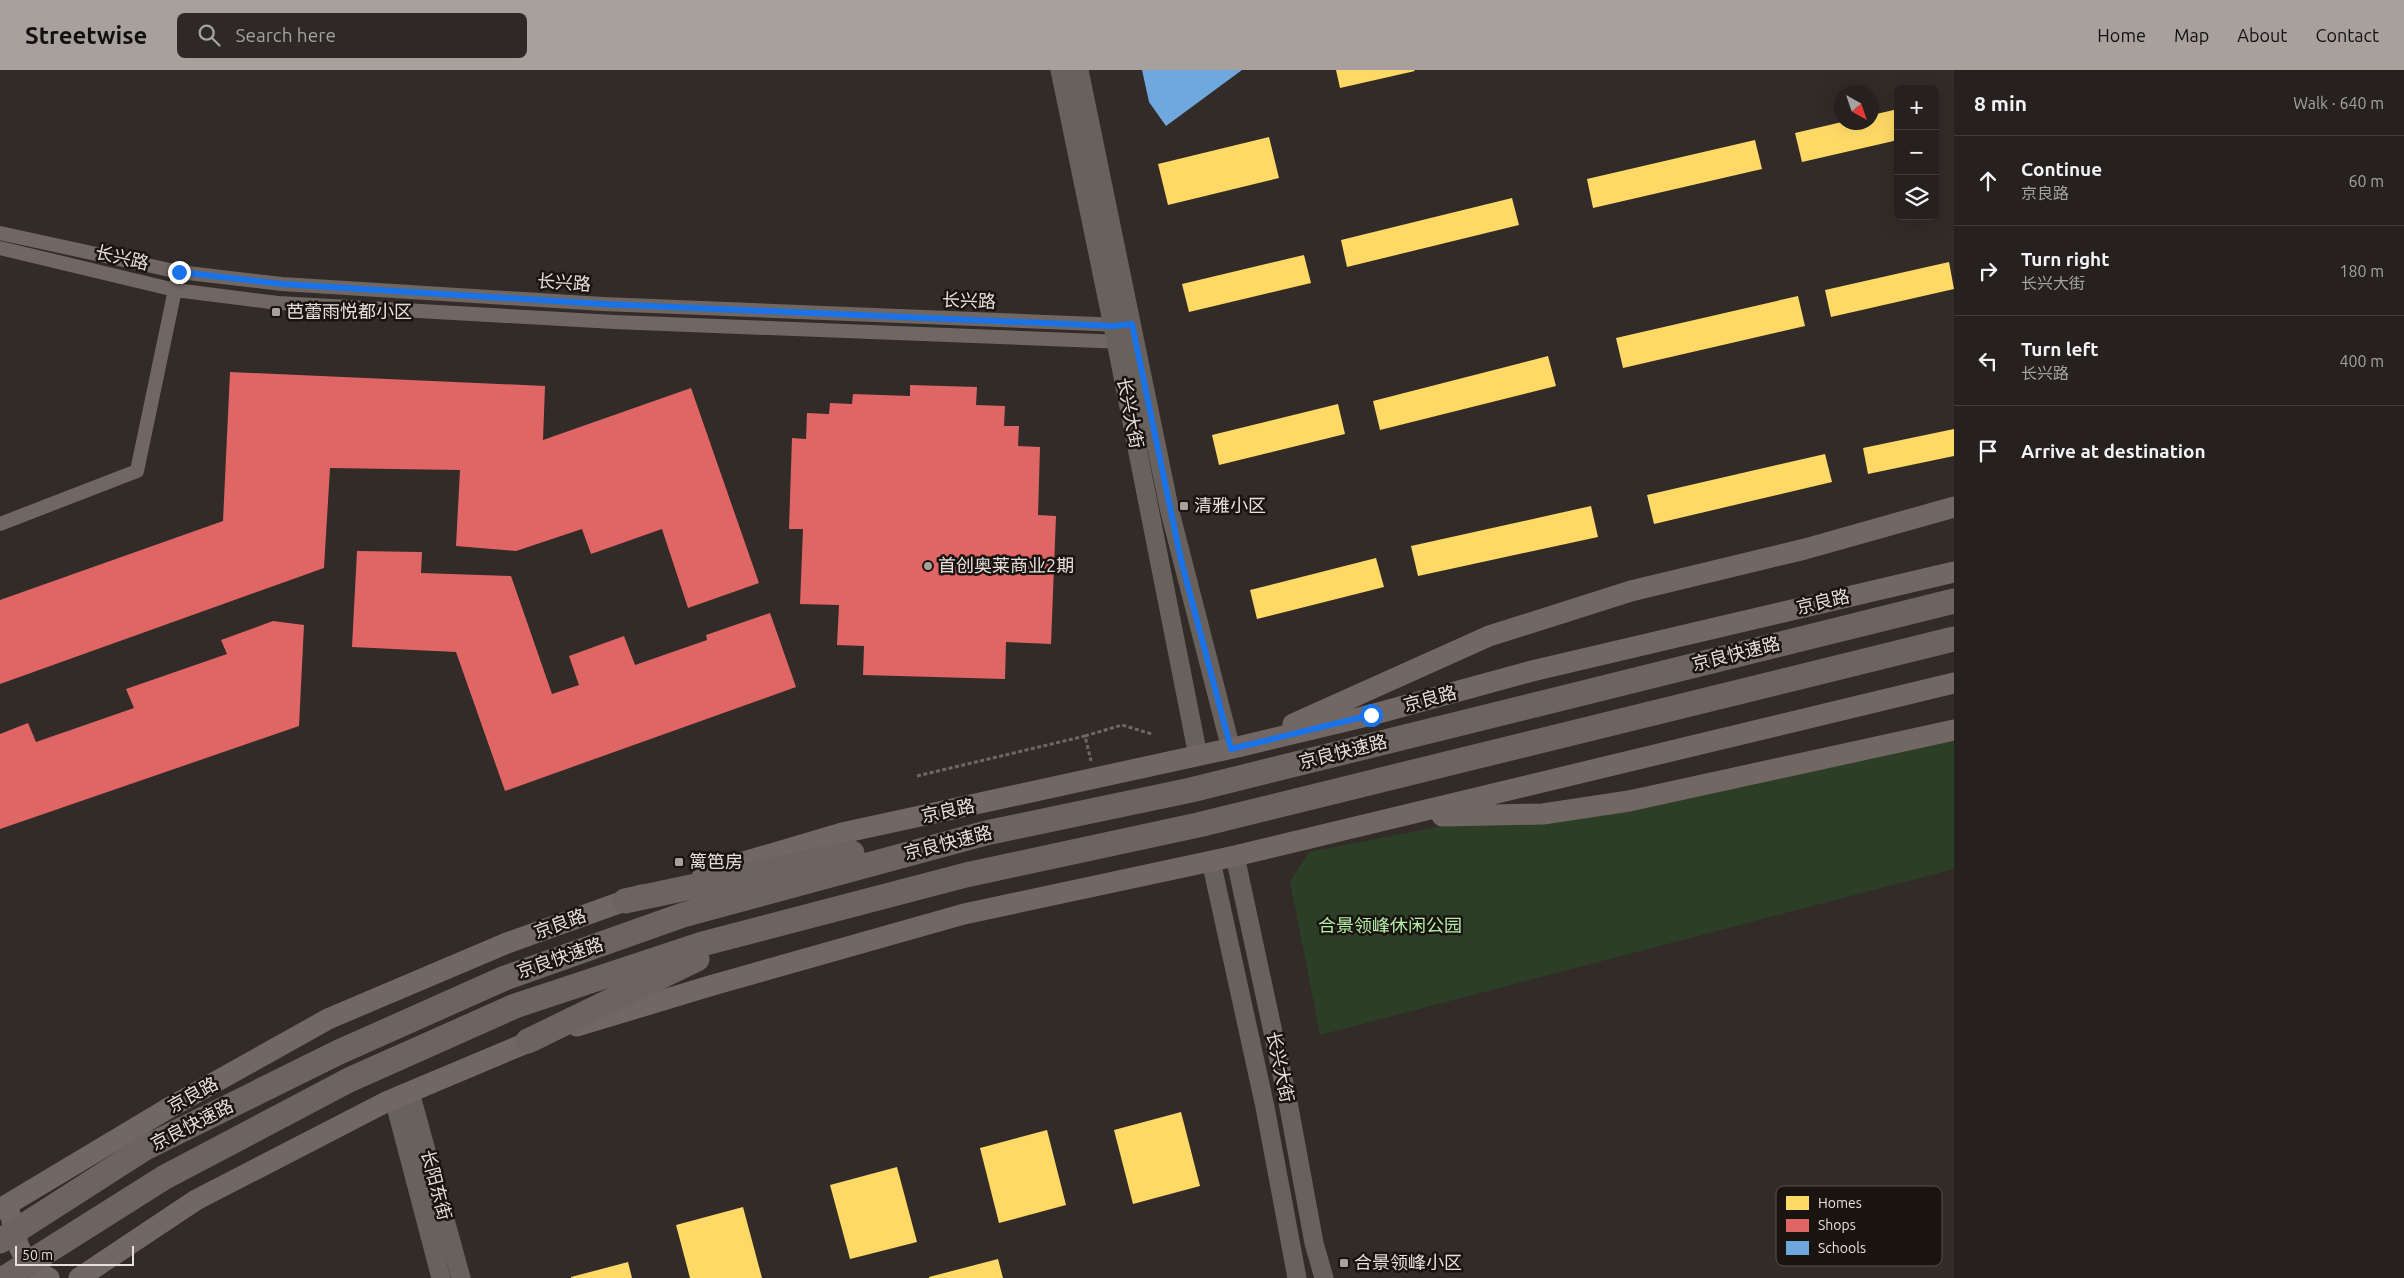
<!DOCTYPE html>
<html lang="en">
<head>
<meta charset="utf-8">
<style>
	body { margin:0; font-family:Ubuntu,"Noto Sans SC",sans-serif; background:#2e2827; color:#f1f3f6 }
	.controls { position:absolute; right:15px; top:15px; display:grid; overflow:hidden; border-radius:8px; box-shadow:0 5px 20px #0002 }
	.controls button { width:45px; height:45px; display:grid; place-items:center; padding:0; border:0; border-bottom:1px solid #423e3c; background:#26201e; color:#f1f3f6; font:25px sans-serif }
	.compass { position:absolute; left:1834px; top:15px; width:45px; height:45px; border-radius:50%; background:#26201e; box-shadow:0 5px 20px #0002; rotate:140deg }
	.scale { position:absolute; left:15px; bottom:12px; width:119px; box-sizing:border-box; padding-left:5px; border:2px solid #e7dfdb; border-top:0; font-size:14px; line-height:18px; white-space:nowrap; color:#e7dfdb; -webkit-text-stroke:4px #1a1411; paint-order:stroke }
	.stop { position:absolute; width:15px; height:15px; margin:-11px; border:4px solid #1a73e8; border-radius:50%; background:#fff }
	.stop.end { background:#1a73e8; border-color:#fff; box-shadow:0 1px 5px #0008 }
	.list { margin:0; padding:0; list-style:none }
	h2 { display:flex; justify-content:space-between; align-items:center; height:65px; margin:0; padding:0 20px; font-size:21px }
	h2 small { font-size:16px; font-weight:400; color:#a4a3a4 }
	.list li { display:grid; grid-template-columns:32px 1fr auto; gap:15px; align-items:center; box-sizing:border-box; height:90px; padding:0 20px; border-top:1px solid #423e3c }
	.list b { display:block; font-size:19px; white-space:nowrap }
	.list p { margin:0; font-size:16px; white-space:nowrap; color:#a4a3a4 }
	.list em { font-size:16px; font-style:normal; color:#a4a3a4 }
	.icon { flex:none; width:28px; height:28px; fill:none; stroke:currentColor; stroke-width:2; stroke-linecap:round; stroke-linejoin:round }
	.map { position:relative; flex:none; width:1954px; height:1208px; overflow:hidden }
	header { display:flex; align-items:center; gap:30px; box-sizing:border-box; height:70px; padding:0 25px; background:#a8a09c; color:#111 }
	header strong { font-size:24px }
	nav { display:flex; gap:28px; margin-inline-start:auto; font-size:18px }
	.search { width:350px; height:45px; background:#2e2827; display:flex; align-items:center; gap:12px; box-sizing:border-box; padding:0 18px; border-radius:8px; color:#a4a3a4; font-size:19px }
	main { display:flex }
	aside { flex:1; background:#26201e }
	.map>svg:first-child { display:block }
</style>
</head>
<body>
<header>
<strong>Streetwise</strong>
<div class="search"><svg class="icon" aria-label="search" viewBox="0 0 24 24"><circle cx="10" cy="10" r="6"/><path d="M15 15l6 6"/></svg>Search here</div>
<nav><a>Home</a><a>Map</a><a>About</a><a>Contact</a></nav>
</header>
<main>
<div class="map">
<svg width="1954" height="1208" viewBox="0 0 1954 1208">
	<rect width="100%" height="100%" fill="#322b28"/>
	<path fill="#2d3e27" d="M 1954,657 L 1954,799 L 1320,965 L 1290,811 L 1309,782 Z"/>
	<path fill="#ffd966" d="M 1336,0 L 1414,0 L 1415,1 L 1340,18 Z
		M 1898,39 L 1898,70 L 1802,92 L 1795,63 L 1842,52 L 1872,52 L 1872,45 Z
		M 1269,67 L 1279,108 L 1168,135 L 1158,94 Z
		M 1755,70 L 1762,99 L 1593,138 L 1587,109 Z
		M 1512,128 L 1519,155 L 1347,197 L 1341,170 Z
		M 1304,185 L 1311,213 L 1189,242 L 1182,214 Z
		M 1949,192 L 1954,219 L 1831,247 L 1825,220 Z
		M 1798,226 L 1805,256 L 1623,298 L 1616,268 Z
		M 1548,286 L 1556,316 L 1380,360 L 1373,331 Z
		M 1338,334 L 1345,364 L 1219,395 L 1212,365 Z
		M 1954,359 L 1954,386 L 1868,404 L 1863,378 Z
		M 1825,384 L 1832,412 L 1654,454 L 1647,425 Z
		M 1591,436 L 1598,467 L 1418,506 L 1411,476 Z
		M 1376,488 L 1384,517 L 1257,549 L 1250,520 Z
		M 1181,1042 L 1200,1116 L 1133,1134 L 1114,1060 Z
		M 1047,1060 L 1066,1135 L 999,1153 L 980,1078 Z
		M 897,1097 L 917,1172 L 850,1189 L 830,1115 Z
		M 743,1137 L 762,1208 L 690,1208 L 676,1155 Z
		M 998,1189 L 1003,1208 L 929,1208 L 929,1207 Z
		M 628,1192 L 632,1208 L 571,1208 L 571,1207 Z"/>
	<path fill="#e06666" d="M 230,302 L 545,316 L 543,370 L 691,318 L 759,513 L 688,538 L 662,459 L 591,484 L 582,459 L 516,481 L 456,476 L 460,400 L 330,398 L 324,498 L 0,614 L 0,530 L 223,451 Z
		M 910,315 L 977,317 L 976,335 L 1005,336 L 1004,356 L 1019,356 L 1018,376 L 1040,377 L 1038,445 L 1056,446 L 1051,574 L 1006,572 L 1005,609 L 863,605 L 864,576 L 837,575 L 839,535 L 800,534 L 803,459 L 789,459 L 792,368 L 806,369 L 807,343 L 829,344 L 830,333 L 852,334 L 853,324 L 910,326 Z
		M 357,481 L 422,482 L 421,503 L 511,506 L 552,624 L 579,615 L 569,586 L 624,566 L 635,595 L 707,570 L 706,565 L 770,543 L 796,617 L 505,721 L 456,582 L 352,577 Z
		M 273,551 L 304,555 L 299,656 L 0,759 L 0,664 L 28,653 L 36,672 L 134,638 L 126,619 L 227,584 L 221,570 Z"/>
	<path fill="#6fa8dc" d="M 1142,0 L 1242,0 L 1166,56 L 1149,32 Z"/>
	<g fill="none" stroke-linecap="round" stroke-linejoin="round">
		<path stroke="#6e6764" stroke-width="3" stroke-dasharray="4 2.5" stroke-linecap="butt" d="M 1085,666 L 1122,655 L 1152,664
			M 917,706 L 1085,666 L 1091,691"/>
		<path stroke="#706763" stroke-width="14" d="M 0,163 L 179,202 L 282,214 L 603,234 L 1121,255
			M 0,178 L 175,220 L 278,233 L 614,252 L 1125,272
			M 0,454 L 137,401 L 177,210"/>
		<path stroke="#69615b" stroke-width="19" d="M 1060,0 L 1113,256 L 1198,686
			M 1079,0 L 1170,442 L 1231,679
			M 1235,786 L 1288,1032 L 1314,1173 L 1324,1208
			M 1211,791 L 1265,1037 L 1297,1208
			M 410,1022 L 461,1208
			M 394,1029 L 441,1208"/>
		<path stroke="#726763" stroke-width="21" d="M 1293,654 L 1489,566 L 1631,521 L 1805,479 L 1954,437
			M 1442,746 L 1543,744 L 1629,731 L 1954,660
			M 703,804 L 842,763 L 1242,676 L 1371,645 L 1532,601 L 1954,502
			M 577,956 L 713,915 L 964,844 L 1235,786 L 1954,613
			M 0,1139 L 167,1039 L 328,949 L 507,873 L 641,825
			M 11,1146 C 16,1174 22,1195 49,1208
			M 79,1208 L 196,1130 L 386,1032 L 543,966"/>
		<path stroke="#6e645f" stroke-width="25" d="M 625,831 L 852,783
			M 528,971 L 697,889
			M 0,1171 L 145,1078 L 339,982 L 505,908 L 683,845 L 986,763 L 1191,720 L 1954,531
			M 5,1208 L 165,1107 L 349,1010 L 515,936 L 702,874 L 966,805 L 1198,755 L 1954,569"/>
	</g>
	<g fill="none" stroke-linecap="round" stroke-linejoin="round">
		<path stroke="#1a73e8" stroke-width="6" d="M 179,202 L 282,214 L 603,234 L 1113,256 L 1132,254 L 1181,490 L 1231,679 L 1371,645"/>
	</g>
	<g fill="#a8a09c" stroke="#1a1411" stroke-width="2">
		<rect x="271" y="237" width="10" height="10" rx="2.5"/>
		<rect x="1179" y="431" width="10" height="10" rx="2.5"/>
		<circle cx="928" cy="496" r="5"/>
		<rect x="674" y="787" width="10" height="10" rx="2.5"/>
		<rect x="1339" y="1188" width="10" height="10" rx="2.5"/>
	</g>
	<g text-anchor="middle" stroke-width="5" stroke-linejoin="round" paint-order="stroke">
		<g font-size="18" fill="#e7dfdb" stroke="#1a1411">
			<text transform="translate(122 188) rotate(13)" y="6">长兴路</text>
			<text transform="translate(564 213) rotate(4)" y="6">长兴路</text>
			<text transform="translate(969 231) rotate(2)" y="6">长兴路</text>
			<text transform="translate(1130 343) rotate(79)" y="6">长兴大街</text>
			<text transform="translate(1823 532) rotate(-13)" y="6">京良路</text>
			<text transform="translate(1736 584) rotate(-14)" y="6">京良快速路</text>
			<text transform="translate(1430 629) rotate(-15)" y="6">京良路</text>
			<text transform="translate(1343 682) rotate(-14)" y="6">京良快速路</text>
			<text transform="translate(948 741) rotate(-12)" y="6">京良路</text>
			<text transform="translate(948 773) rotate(-14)" y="6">京良快速路</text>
			<text transform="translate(560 854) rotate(-20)" y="6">京良路</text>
			<text transform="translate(560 888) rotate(-19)" y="6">京良快速路</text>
			<text transform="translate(1280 997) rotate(78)" y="6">长兴大街</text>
			<text transform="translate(193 1025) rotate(-29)" y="6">京良路</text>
			<text transform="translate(192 1055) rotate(-27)" y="6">京良快速路</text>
			<text transform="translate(436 1115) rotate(75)" y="6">长阳东街</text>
		</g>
		<g font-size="18" fill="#e7dfdb" stroke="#1a1411" text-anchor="start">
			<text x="286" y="248">芭蕾雨悦都小区</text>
			<text x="1194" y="442">清雅小区</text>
			<text x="938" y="502">首创奥莱商业2期</text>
			<text x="689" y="798">篱笆房</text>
			<text x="1354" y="1199">合景领峰小区</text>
		</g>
		<g font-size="18" fill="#b4eea7" stroke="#1a1411">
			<text x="1390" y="862">合景领峰休闲公园</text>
		</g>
	</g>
	<rect x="1776" y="1116" width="166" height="80" rx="8" fill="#1a1411" stroke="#58514e" stroke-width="1"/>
	<rect x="1786" y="1126" width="23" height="14" fill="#ffd966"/>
	<rect x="1786" y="1149" width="23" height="13" fill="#e06666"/>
	<rect x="1786" y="1171" width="23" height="14" fill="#6fa8dc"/>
	<g font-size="14" fill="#e7dfdb">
		<text x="1818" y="1138">Homes</text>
		<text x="1818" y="1160">Shops</text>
		<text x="1818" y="1183">Schools</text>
	</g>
</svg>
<div class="controls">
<button>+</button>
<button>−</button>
<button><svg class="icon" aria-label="layers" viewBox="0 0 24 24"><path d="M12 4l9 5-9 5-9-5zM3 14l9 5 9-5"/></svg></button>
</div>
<svg class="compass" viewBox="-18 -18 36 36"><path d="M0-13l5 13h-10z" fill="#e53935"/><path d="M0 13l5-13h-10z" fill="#a4a3a4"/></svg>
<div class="scale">50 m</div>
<div class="stop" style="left:1371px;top:645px"></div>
<div class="stop end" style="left:179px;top:202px"></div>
</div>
<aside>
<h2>8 min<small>Walk · 640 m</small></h2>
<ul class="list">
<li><svg class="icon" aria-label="ahead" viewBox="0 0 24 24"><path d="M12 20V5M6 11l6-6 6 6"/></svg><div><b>Continue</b><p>京良路</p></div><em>60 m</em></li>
<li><svg class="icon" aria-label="right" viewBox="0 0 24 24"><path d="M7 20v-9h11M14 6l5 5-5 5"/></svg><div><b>Turn right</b><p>长兴大街</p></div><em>180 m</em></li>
<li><svg class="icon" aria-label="left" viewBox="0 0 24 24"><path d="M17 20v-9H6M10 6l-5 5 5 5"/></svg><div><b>Turn left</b><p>长兴路</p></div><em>400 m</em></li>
<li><svg class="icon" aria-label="arrive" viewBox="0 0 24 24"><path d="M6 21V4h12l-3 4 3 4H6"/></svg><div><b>Arrive at destination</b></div></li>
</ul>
</aside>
</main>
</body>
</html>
